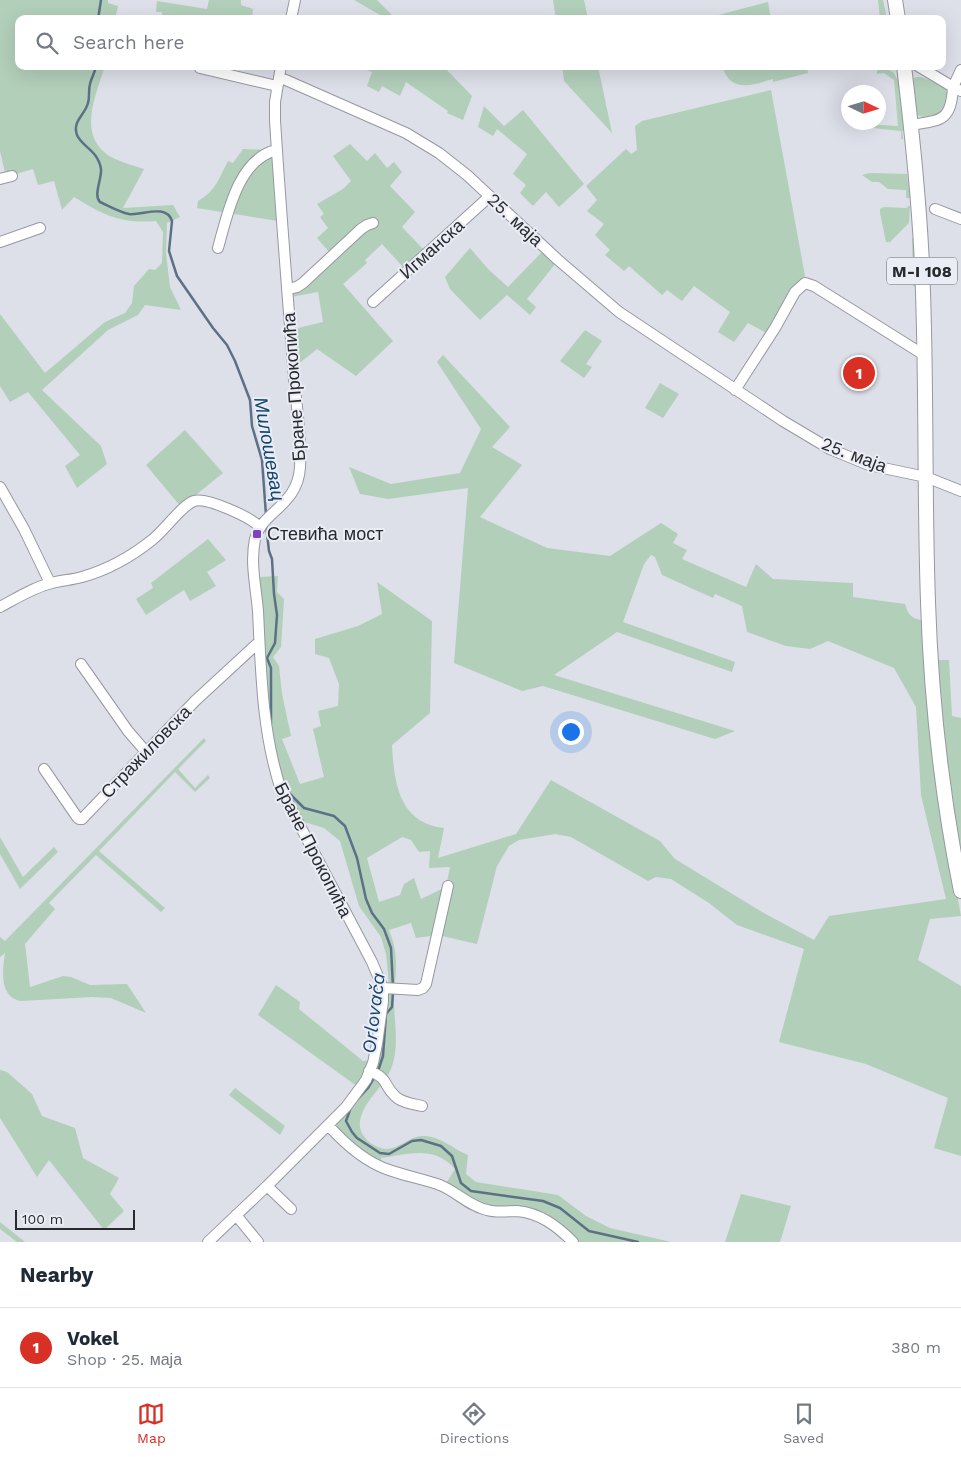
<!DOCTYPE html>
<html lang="en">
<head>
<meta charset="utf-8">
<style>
	body { margin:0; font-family:"Work Sans",sans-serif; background:#f6f6f7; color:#1f2937 }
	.compass { position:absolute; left:841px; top:85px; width:45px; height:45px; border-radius:50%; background:#fff; box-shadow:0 5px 20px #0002; rotate:94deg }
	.scale { position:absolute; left:15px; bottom:12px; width:120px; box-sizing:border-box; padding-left:5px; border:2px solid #292a2d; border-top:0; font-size:14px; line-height:18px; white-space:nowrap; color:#292a2d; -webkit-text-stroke:4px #eaecf6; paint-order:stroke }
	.you { position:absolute; left:570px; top:731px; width:18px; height:18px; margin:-12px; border:4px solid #fff; border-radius:50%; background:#1a73e8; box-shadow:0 0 0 8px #1a73e833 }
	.badge { display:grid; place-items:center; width:32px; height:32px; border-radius:50%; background:#d93025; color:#fff; font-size:16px; font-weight:700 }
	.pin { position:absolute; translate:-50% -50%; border:2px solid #fff; box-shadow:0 1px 5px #0006 }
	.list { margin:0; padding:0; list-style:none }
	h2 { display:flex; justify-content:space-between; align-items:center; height:65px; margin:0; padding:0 20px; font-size:21px }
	h2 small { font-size:16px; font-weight:400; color:#747a83 }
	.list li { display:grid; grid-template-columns:32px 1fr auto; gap:15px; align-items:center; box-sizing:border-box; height:80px; padding:0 20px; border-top:1px solid #e0e1e3 }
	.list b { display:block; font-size:19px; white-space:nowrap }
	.list p { margin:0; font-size:16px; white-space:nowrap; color:#747a83 }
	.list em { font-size:16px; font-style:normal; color:#747a83 }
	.icon { flex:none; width:28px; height:28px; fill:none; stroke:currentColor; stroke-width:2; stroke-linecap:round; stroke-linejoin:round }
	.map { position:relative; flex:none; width:961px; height:1242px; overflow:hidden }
	.search { position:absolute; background:#fff; box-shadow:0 5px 20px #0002; left:15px; right:15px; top:15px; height:55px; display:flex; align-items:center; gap:12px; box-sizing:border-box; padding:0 18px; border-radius:10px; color:#747a83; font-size:19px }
	.sheet { height:145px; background:#fff }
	nav { display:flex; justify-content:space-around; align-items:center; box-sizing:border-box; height:70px; border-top:1px solid #e0e1e3; background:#fff; font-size:14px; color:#747a83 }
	nav a { display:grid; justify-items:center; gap:2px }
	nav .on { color:#d93025 }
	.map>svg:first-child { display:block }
</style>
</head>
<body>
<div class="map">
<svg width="961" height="1242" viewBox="0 0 961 1242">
	<rect width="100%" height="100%" fill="#dddfe9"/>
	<path fill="#b2cfba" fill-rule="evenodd" d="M 0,0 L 108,0 L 108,3 L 118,6 L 115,19 L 19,19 L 19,66 L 105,66 C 95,98 75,139 115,159 C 124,163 135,166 144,169 L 123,208 L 173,205 L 180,217 L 167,223 L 166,253 L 170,287 L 181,310 L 145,305 L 138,315 L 108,330 L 42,390 L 101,446 L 107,464 L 77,488 L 65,466 L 80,455 L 28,392 L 10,402 L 0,386 L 0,314 L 45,373 L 105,322 L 125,313 L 132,303 L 134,286 L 149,269 L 155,270 L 162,263 L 163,232 L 156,221 C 122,224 103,215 74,197 L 62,210 L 54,181 L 38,185 L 33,169 L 6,177 L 0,151 Z
		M 209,0 L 241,0 L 241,5 L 253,9 L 252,19 L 161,19 L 162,12 L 156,12 L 157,1 L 207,9 Z
		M 354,0 L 377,0 L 396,19 L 387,19 Z
		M 553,0 L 584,0 L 588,19 L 556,19 Z
		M 878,0 L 883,0 L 887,19 L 880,19 Z
		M 768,2 L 771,19 L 711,19 L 711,17 Z
		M 356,66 L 443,66 L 472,96 L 463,120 L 447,113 L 448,111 L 406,82 L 400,96 L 382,86 L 379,92 L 367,86 L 372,72 Z
		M 562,66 L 598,66 L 612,133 L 564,81 Z
		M 722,66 L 807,67 L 808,73 L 773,82 L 773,79 C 752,85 731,94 722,66 Z
		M 882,67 L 893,72 L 899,82 L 904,131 L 902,131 L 903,139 L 901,139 L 901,131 L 863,127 L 863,124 L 898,126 L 894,80 L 884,73 L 877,74 L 877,68 Z
		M 917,77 L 921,77 C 931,81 955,87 949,102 C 947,106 942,111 939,115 L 923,117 L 917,115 L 913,84 L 914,78 Z
		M 771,90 L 805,276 L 768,334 L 748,323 L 734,342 L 718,332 L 730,312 L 694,286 L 682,301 L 667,290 L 662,295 L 629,266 L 624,271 L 605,255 L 610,250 L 595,235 L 604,224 L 587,211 L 597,200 L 586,186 L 626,149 L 631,154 L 637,150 L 635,126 L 642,121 Z
		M 484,106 L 504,126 L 523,110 L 584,184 L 559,207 L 546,192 L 533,206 L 520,193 L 526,185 L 513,174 L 527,154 L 497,129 L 493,136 L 478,127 Z
		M 350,144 L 367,161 L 375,153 L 387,168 L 394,162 L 402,172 L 390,186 L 415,212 L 402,227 L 424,250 L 403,267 L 382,244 L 365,260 L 367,263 L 343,284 L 393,341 L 356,376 L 317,349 L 296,366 L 294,329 L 323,322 L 318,292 L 291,297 L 292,286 L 330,253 L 317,238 L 328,228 L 320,217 L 324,214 L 317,204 L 343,189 L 351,181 L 333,156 Z
		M 243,149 L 273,150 L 278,221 L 197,208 L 198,201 C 216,191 219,178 228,161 L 233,163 Z
		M 870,173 L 907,174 L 910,198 L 906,198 L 906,190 L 888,189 L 879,182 L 872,182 L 862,175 Z
		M 908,206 L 910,206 L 909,223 L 890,242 L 886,242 L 880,213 L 880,209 L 884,207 L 907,208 Z
		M 912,238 L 915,239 L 917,287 L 916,288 L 913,286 Z
		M 470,248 L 488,269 L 508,287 L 543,251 L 556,263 L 527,299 L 536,307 L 530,315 L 507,295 L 480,320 L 450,289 L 445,277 Z
		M 585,330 L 602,341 L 586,364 L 592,367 L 584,378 L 560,361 Z
		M 443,355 L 510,427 L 492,447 L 522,465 L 480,517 L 547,548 L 610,556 L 661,523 L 678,534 L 673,543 L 687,550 L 682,559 L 746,587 L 756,564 L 773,579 L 853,583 L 853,597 L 905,604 C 908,615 912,619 923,620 L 954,878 L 961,916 L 930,919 L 918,960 L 961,986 L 961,1156 L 934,1148 L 948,1098 L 866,1064 L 779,1042 L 804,949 L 737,925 L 709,903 L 671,879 L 656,877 L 648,881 L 571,837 L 555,834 L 519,840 L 509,846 L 497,866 L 477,944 L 438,935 L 416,938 L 411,923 L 389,930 C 401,959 394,976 394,1005 C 395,1026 399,1049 391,1069 C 384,1087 363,1101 360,1121 C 358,1132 367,1143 378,1147 C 396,1155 407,1135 424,1136 C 442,1137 453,1149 468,1155 L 466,1174 L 476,1182 L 558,1195 L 586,1216 L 610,1228 L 671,1242 L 577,1242 L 564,1227 L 548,1215 L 534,1210 L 488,1207 L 445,1185 L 455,1169 C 434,1145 409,1154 381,1158 L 381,1164 L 370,1159 L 330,1122 L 361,1086 L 354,1084 L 258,1015 L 276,985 L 300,1002 L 299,1009 L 363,1061 L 374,1060 L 389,984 L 386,954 L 381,937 L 359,906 L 340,841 L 324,828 L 301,821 L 274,771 L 258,577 L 278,576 L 277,592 L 284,599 L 281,647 L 273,657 L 279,666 L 282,694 L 291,736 L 282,739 L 300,784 L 324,777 L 313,729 L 321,726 L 318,711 L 338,706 L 339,684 L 329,658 L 315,654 L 315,639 L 358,626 L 382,614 L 377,582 L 432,621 L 430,713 L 392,745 C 394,783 399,823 444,828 L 438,858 L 516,834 L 551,780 L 660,841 L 675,859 L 762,912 L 814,940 L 829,916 L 946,899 L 921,795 L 916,707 L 894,668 L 828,641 L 810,649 L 786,646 L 747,632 L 742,606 L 715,594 L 713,598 L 662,575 L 655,557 L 651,555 L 644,564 L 623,622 L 735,662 L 732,672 L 617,632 L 554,675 L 735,731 L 715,739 L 543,686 L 522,691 L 454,663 L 468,488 L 388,499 L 360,494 L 349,467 L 391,484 L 460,473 L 481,429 L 437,362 ZM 402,837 L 411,840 L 419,852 L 430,851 L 429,868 L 450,867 L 446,887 L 421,899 L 414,878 L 404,884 L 400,895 L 379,902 L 367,858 Z
		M 660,383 L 679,394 L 663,418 L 645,408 Z
		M 185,430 L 223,473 L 181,507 L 146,465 Z
		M 208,539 L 226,560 L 207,572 L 216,586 L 190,601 L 184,590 L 146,615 L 136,599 L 153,588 L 151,583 Z
		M 935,660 L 949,660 L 952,716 L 961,718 L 961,865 L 950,793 Z
		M 204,738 L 206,741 L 178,769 L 195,788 L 208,775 L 210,778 L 195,792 L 175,772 L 99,851 L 165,908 L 161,912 L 96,855 L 49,903 L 55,909 L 25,944 L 30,987 L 63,976 L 71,977 L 90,985 L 127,984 L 146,1013 L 111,998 L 92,997 L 21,1001 C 0,997 2,974 5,953 L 0,957 L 0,937 L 5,941 Z
		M 0,837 L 23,877 L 54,847 L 58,852 L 20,889 L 0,854 Z
		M 0,1070 L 7,1072 L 32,1094 L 42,1116 L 75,1128 L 83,1158 L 119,1178 L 110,1194 L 124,1211 L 104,1230 L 49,1160 L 37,1177 L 0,1118 Z
		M 235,1088 L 285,1126 L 280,1135 L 229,1095 Z
		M 741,1194 L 791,1206 L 780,1242 L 725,1242 Z
		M 0,1222 L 25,1242 L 17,1242 L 0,1229 Z"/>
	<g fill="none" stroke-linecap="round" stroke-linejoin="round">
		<path stroke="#5c7186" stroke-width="2.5" d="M 98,19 L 101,0
			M 96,66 C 95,73 91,78 90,84 C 88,91 90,97 88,103 C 85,115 72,121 77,135 C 82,147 98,150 101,169 C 102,179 93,195 100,202 C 109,206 119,212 129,214 C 142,216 166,203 172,221 L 169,251 L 177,276 L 213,328 L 227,345 L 235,361 L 250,400 L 252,426 L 262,460 L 266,515
			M 266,525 L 269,551 L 272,559 L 274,594 L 277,615 L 275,643 L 267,658 L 271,668 L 271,723
			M 286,790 L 304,808 L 334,816 L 345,826 L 357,858 L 366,899 L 372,913 L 384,929 L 391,948 L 393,987
			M 378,1071 L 383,1056 L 386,1014 L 392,1007 L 393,992
			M 354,1103 L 368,1088 L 375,1076
			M 350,1110 L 346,1121 L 352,1132 L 357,1138 L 380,1153 L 389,1154 L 412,1141 L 421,1140 L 441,1146 L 452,1156 L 461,1183 L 471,1191 L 543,1201 L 560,1208 L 589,1231 L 638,1242"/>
		<defs>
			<path id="minor" d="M 291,19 L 295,0
				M 200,68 L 277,86
				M 961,70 L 953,87 L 961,91
				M 279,77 L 406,133 L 439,153 L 467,175 L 557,259 L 619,312 L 783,421 L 830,449 L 869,465 L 926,477 L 961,491
				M 911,125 C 942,120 951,121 953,87 L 918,66
				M 0,179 L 12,176
				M 935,209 L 961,219
				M 0,242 L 40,228
				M 218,248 C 227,216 238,158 277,150
				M 287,289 L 297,287 L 303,283 L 361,229 L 367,225 L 373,223
				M 373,302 L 490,196
				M 735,390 L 775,328 L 795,292 L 805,283 L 814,286 L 924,355
				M 0,487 L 24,529 L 50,583
				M 0,607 C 17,598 34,587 52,583 C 62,580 72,580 82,577 C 107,570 132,556 152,540 C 164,531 182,505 194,501 C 207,497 250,517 260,527
				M 81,664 L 128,731 L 147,753
				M 44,769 L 77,817 L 79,819 L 82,819 L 195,701 L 259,642
				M 383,988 L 418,990 L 423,988 L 426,984 L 448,886
				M 369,1071 C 389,1078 383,1085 395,1096 C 402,1103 413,1104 422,1106
				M 328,1125 C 345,1144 365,1162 389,1170 C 406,1176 423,1179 440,1185 C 457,1192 469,1206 487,1210 C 496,1213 508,1211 517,1211 C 540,1213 557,1226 573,1242
				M 267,1186 L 291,1209
				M 236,1215 L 258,1242
				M 208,1242 L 267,1186 L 346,1107 L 366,1080 L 373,1063 L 377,1044 L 383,1001 L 383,988 L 372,962 L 281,790 C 262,732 261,672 258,611 C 256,587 250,563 255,539 C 261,512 298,506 300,467 C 302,433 295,399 293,366 C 287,284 280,202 275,120 L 275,102 L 281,66"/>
			<path id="major" d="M 895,0 L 898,19
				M 904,66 C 912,132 919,198 922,265 C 927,377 924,489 928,602 C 931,696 942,797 961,891"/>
		</defs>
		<use href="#minor" stroke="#9698a1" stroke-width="12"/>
		<use href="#major" stroke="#9698a1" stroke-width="16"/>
		<use href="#minor" stroke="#fff" stroke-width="10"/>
		<use href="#major" stroke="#fff" stroke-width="14"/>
	</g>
	<rect fill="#7f44bb" stroke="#eaecf6" stroke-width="2" x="252" y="529" width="10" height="10" rx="2.5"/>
	<g text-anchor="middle" stroke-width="4" stroke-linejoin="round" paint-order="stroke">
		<rect fill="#eaecf6" stroke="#636469" stroke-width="1" x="887" y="257.5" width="70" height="27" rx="4"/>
		<g font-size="16" font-weight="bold" fill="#292a2d">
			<text x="922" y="277">M-I 108</text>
		</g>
		<g font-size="18" fill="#292a2d" stroke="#eaecf6">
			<text transform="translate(515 220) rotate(43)" y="6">25. маја</text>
			<text transform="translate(432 249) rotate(-42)" y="6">Игманска</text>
			<text transform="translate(294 387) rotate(-94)" y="6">Бране Прокопића</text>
			<text transform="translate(854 455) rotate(21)" y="6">25. маја</text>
			<text transform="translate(146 752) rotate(-46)" y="6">Стражиловска</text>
			<text transform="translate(313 850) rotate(63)" y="6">Бране Прокопића</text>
		</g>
		<g font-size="18" fill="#292a2d" stroke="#eaecf6" text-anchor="start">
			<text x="267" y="540">Стевића мост</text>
		</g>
		<g font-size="19" font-style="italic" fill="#14466c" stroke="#eaecf6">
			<text transform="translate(270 449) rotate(80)" y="7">Милошевац</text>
			<text transform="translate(373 1013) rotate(-83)" y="7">Orlovača</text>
		</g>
	</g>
</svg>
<svg class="compass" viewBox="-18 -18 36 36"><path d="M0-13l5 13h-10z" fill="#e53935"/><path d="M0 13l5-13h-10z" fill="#747a83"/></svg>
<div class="scale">100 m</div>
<div class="you"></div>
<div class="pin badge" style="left:859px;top:373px">1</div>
<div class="search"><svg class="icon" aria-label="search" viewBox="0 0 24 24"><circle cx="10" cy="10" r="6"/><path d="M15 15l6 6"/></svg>Search here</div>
</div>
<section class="sheet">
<h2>Nearby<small></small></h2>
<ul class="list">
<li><span class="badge">1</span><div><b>Vokel</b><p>Shop · 25. маја</p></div><em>380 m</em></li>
</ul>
</section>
<nav>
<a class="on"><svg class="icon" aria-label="map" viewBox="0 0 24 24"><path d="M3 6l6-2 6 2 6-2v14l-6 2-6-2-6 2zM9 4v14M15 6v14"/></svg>Map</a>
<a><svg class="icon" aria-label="directions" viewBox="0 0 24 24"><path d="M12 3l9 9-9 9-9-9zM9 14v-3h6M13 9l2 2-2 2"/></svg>Directions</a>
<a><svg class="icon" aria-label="saved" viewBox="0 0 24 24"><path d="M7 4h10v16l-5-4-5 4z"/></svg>Saved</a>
</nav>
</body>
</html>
